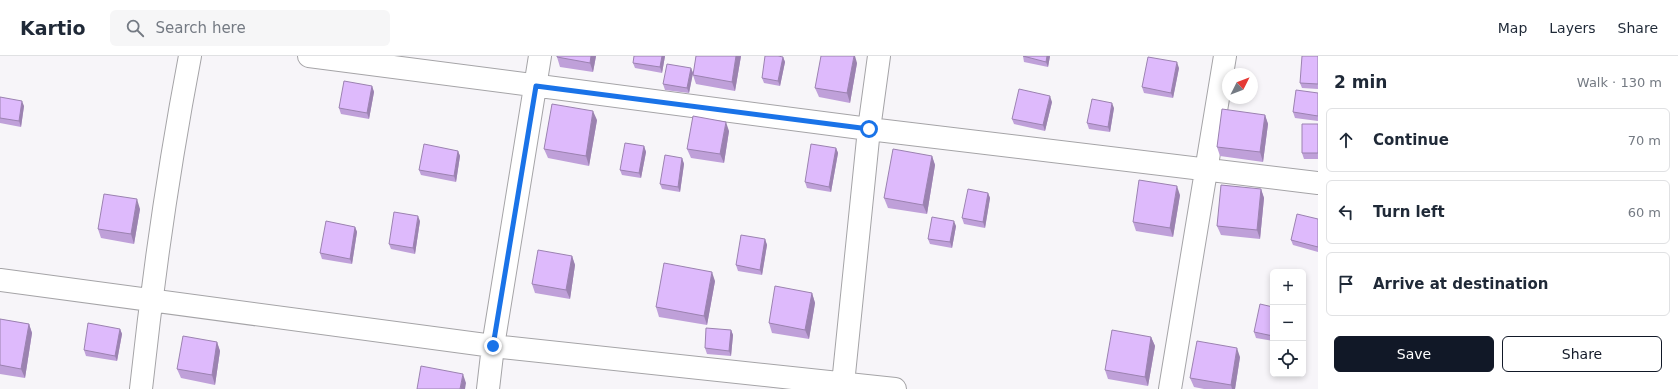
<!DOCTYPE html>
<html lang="en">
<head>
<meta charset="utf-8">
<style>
	body { margin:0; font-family:"DejaVu Sans",sans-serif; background:#f6f6f7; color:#1f2937 }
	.controls { position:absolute; right:12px; bottom:12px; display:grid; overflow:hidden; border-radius:6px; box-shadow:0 2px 6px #0003 }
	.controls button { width:36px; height:36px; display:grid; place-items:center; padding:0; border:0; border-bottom:1px solid #e0e1e3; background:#fff; color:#1f2937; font:20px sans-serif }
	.compass { position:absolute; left:1222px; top:12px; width:36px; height:36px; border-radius:50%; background:#fff; box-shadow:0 2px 6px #0003; rotate:48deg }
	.stop { position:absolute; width:12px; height:12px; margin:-9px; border:3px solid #1a73e8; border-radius:50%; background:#fff }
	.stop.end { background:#1a73e8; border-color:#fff; box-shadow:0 1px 4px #0008 }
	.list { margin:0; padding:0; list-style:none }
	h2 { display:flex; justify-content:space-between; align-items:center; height:52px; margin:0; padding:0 16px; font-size:17px }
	h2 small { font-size:13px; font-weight:400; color:#747a83 }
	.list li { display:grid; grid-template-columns:26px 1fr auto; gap:12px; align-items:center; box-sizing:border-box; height:64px; margin:0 8px 8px; padding:0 8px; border:1px solid #e0e1e3; border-radius:6px }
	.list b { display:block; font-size:15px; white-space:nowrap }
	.list em { font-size:13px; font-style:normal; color:#747a83 }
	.actions { display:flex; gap:8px; padding:12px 16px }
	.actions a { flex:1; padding:9px 0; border:1px solid #111827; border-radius:6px; text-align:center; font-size:14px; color:#111827 }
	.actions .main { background:#111827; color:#fff }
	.icon { flex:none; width:22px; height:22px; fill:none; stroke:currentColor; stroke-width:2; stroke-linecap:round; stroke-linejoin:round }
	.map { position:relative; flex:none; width:1318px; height:333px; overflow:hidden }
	header { display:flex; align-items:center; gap:24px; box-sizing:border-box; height:56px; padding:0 20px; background:#fff; border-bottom:1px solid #e0e1e3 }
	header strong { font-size:19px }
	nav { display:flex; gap:22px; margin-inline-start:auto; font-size:14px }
	.search { width:280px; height:36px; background:#f6f6f7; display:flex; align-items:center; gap:10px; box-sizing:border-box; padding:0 14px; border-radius:6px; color:#747a83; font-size:15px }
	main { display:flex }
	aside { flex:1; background:#fff }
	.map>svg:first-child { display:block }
</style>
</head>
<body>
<header>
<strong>Kartio</strong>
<div class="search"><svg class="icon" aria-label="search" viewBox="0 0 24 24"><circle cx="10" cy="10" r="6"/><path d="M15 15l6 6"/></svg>Search here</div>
<nav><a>Map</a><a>Layers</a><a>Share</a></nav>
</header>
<main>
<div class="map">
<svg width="1318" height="333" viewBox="0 0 1318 333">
	<rect width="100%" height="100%" fill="#f7f5f9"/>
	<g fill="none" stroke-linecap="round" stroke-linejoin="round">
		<defs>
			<path id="street" d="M 309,0 L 869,73 L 1318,127
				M 0,224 L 493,290 L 895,333
				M 843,328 L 869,73 L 879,0
				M 141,333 C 153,221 169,110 190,0
				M 488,333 L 493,290 L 540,0
				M 1170,333 L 1225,0"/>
		</defs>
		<use href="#street" stroke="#a5a4a7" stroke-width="24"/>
		<use href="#street" stroke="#fff" stroke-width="22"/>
	</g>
	<path fill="#bfa0d9" d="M 596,0 L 593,16 L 560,11 L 557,1 Z
		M 665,0 L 662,17 L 635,12 L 633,7 Z
		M 696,0 L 741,0 L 735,35 L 696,28 L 693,19 Z
		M 1023,0 L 1050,0 L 1048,11 L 1024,6 Z
		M 1318,0 L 1318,33 L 1302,32 L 1300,27 Z
		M 783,1 L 785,6 L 780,30 L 764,27 L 762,22 Z
		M 857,7 L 850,47 L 819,41 L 815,32 Z
		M 691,12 L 693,17 L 689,37 L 665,34 L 663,28 Z
		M 1179,12 L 1173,42 L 1144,37 L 1142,31 Z
		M 372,30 L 374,36 L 369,63 L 341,58 L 339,52 Z
		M 1318,37 L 1318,65 L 1295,62 L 1293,56 Z
		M 0,41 L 24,50 L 21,71 L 0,67 Z
		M 1052,46 L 1045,75 L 1014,68 L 1012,63 Z
		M 1114,52 L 1110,76 L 1089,73 L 1087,67 Z
		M 1265,59 L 1268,68 L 1263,106 L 1220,100 L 1217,91 Z
		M 597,64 L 589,110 L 548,102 L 544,93 Z
		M 1318,68 L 1318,103 L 1304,103 L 1302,97 Z
		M 729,75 L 724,107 L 691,102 L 687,93 Z
		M 644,90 L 646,96 L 641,122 L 622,119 L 620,114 Z
		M 836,92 L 838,97 L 831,136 L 807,132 L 805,126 Z
		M 458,95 L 460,100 L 456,126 L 421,119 L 419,114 Z
		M 932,100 L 935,109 L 927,158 L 888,152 L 884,142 Z
		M 682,102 L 684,108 L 680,136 L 662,133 L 660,128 Z
		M 1261,133 L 1264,142 L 1260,183 L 1221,179 L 1217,170 Z
		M 988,137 L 990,142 L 985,172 L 964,168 L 962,162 Z
		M 1180,139 L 1173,181 L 1136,175 L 1133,166 Z
		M 140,153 L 134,188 L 101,182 L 98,173 Z
		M 1318,163 L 1318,196 L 1293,189 L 1291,184 Z
		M 420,165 L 415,198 L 391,193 L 389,188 Z
		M 956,170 L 952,192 L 930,188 L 928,183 Z
		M 355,171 L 357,176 L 352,208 L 322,203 L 320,197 Z
		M 765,183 L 767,189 L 762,219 L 738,215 L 736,209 Z
		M 572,200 L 575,209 L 570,243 L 535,237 L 532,228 Z
		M 715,225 L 707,269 L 659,261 L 656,251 Z
		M 812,237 L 815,247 L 809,283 L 772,277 L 769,267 Z
		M 1273,251 L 1273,285 L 1256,282 L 1254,276 Z
		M 0,263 L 29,268 L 32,277 L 25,322 L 0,318 Z
		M 120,273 L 122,278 L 117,305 L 86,300 L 84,294 Z
		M 731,274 L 733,279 L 731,300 L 707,298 L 705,292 Z
		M 1151,281 L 1155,290 L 1148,330 L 1108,323 L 1105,314 Z
		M 217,286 L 220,295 L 215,329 L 181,322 L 177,313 Z
		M 1240,301 L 1235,333 L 1204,333 L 1194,331 L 1190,322 Z"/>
	<path fill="#9b82b0" d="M 591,0 L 596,0 L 593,16 L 590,7 Z
		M 662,0 L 665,0 L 662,17 L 660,11 Z
		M 736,0 L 741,0 L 735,35 L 732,26 Z
		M 854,0 L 855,0 L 857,7 L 850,47 L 847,37 Z
		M 1047,0 L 1050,0 L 1048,11 L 1046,6 Z
		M 783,1 L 785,6 L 780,30 L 778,25 Z
		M 1177,6 L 1179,12 L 1173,42 L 1171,37 Z
		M 691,12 L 693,17 L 689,37 L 687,32 Z
		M 372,30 L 374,36 L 369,63 L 367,57 Z
		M 1050,40 L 1052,46 L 1045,75 L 1043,69 Z
		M 22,45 L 24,50 L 21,71 L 19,65 Z
		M 1112,47 L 1114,52 L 1110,76 L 1108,71 Z
		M 593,55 L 597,64 L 589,110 L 586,100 Z
		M 1265,59 L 1268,68 L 1263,106 L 1260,96 Z
		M 726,66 L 729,75 L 724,107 L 720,98 Z
		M 644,90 L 646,96 L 641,122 L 639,117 Z
		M 836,92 L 838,97 L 831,136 L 829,131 Z
		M 458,95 L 460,100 L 456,126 L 454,120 Z
		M 932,100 L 935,109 L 927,158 L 923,149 Z
		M 682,102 L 684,108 L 680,136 L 678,131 Z
		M 1177,130 L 1180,139 L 1173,181 L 1170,172 Z
		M 1261,133 L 1264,142 L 1260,183 L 1257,174 Z
		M 988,137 L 990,142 L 985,172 L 983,166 Z
		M 137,143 L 140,153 L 134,188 L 131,178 Z
		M 418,160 L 420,165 L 415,198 L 413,192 Z
		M 954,165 L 956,170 L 952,192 L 950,186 Z
		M 355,171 L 357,176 L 352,208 L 350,203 Z
		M 765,183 L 767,189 L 762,219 L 760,214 Z
		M 572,200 L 575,209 L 570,243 L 566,234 Z
		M 712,216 L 715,225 L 707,269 L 704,260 Z
		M 812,237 L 815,247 L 809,283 L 805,274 Z
		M 29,268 L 32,277 L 25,322 L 21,313 Z
		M 120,273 L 122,278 L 117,305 L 115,300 Z
		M 731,274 L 733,279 L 731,300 L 729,295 Z
		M 1151,281 L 1155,290 L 1148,330 L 1145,321 Z
		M 217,286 L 220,295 L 215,329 L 212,319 Z
		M 1237,292 L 1240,301 L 1235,333 L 1232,333 L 1231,329 Z
		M 463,318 L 466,327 L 465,333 L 460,333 Z"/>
	<path fill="#debafc" stroke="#9b82b0" d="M 557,0 L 591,0 L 590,7 L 557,1 Z
		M 634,0 L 662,0 L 660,11 L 633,7 Z
		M 696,0 L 736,0 L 732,26 L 693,19 Z
		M 765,0 L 778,0 L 783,1 L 778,25 L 762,22 Z
		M 821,0 L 854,0 L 847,37 L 815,32 Z
		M 1023,0 L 1047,0 L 1046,6 Z
		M 1302,0 L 1318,0 L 1318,28 L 1300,27 Z
		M 1148,1 L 1177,6 L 1171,37 L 1142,31 Z
		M 667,8 L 691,12 L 687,32 L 663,28 Z
		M 344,25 L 372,30 L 367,57 L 339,52 Z
		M 1019,33 L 1050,40 L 1043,69 L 1012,63 Z
		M 1296,34 L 1318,37 L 1318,60 L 1293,56 Z
		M 0,41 L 22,45 L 19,65 L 0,62 Z
		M 1092,43 L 1112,47 L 1108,71 L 1087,67 Z
		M 552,48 L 593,55 L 586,100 L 544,93 Z
		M 1222,53 L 1265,59 L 1260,96 L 1217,91 Z
		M 693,60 L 726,66 L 720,98 L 687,93 Z
		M 1302,68 L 1318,68 L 1318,97 L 1302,97 Z
		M 625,87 L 644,90 L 639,117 L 620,114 Z
		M 424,88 L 458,95 L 454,120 L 419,114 Z
		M 811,88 L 836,92 L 829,131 L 805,126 Z
		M 893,93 L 932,100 L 923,149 L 884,142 Z
		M 665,99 L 682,102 L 678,131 L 660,128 Z
		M 1139,124 L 1177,130 L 1170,172 L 1133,166 Z
		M 1221,129 L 1261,133 L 1257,174 L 1217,170 Z
		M 968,133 L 988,137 L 983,166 L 962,162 Z
		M 104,138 L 137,143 L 131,178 L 98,173 Z
		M 394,156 L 418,160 L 413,192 L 389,188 Z
		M 1297,158 L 1318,163 L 1318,191 L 1291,184 Z
		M 932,161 L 954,165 L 950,186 L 928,183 Z
		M 326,165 L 355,171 L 350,203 L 320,197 Z
		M 741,179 L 765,183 L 760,214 L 736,209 Z
		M 538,194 L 572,200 L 566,234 L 532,228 Z
		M 664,207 L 712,216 L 704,260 L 656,251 Z
		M 775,230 L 812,237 L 805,274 L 769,267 Z
		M 1260,248 L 1273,251 L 1273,280 L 1254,276 Z
		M 0,263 L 29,268 L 21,313 L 0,309 Z
		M 88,267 L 120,273 L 115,300 L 84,294 Z
		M 706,272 L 731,274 L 729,295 L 705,292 Z
		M 1112,274 L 1151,281 L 1145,321 L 1105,314 Z
		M 183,280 L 217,286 L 212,319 L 177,313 Z
		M 1197,285 L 1237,292 L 1231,329 L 1190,322 Z
		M 421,310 L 463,318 L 460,333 L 417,333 Z"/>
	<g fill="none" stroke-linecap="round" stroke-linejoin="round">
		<path stroke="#1a73e8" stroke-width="5" d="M 493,290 L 536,30 L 869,73"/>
	</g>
</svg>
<div class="controls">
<button>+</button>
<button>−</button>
<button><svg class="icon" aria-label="locate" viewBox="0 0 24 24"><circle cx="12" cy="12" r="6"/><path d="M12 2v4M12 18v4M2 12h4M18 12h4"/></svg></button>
</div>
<svg class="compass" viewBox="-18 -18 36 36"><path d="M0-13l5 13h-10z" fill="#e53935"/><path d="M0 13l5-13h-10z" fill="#747a83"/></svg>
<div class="stop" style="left:869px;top:73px"></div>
<div class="stop end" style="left:493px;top:290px"></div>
</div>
<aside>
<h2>2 min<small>Walk · 130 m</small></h2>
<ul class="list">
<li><svg class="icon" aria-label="ahead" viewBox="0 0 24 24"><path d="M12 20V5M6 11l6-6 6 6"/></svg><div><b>Continue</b></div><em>70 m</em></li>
<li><svg class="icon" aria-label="left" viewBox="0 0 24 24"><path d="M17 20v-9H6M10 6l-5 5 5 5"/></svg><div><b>Turn left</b></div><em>60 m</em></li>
<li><svg class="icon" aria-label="arrive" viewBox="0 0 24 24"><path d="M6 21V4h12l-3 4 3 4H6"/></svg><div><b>Arrive at destination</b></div></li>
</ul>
<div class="actions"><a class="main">Save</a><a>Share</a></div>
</aside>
</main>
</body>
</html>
